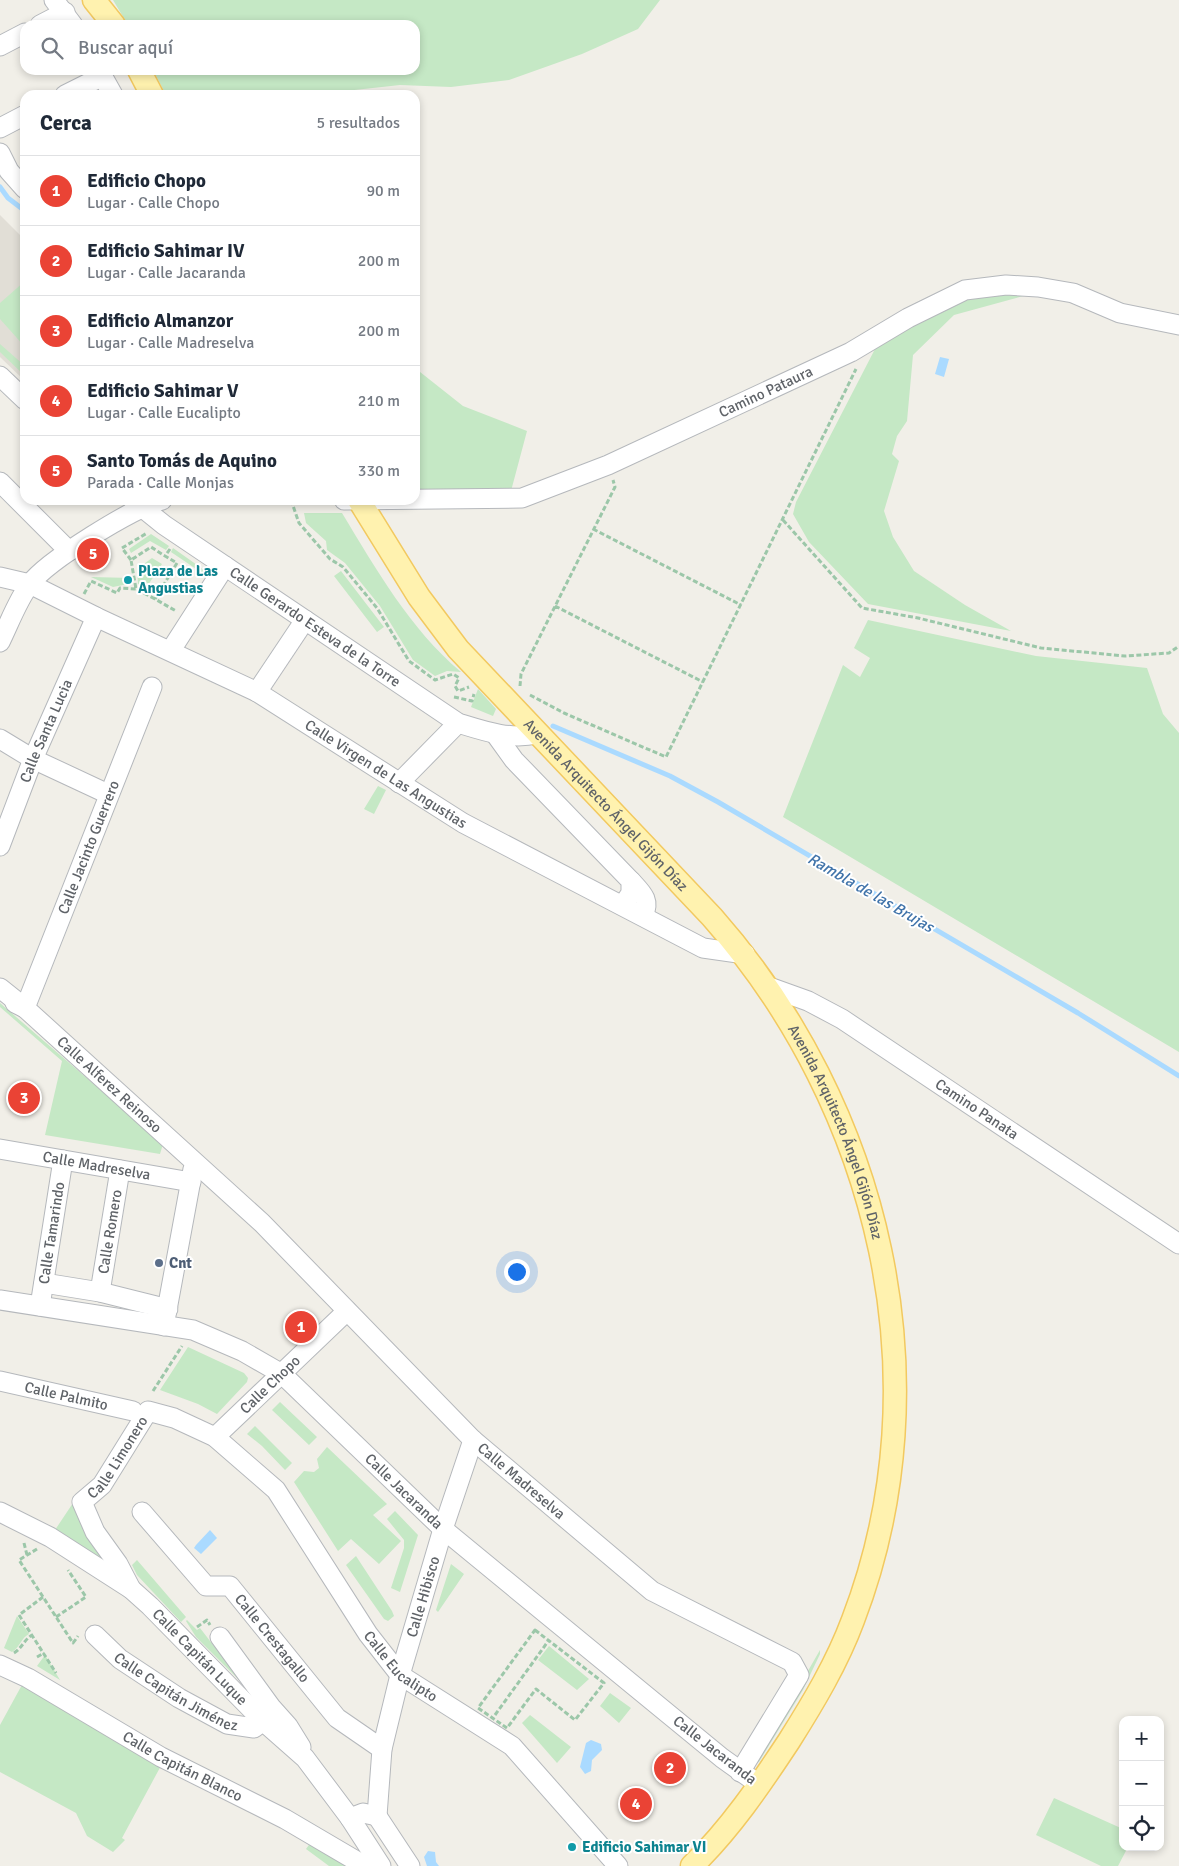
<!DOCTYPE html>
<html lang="es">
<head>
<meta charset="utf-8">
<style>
	body { margin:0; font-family:Signika,sans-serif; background:#f6f6f7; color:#1f2937 }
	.controls { position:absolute; right:15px; bottom:15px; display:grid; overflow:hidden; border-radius:10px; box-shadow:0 2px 8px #0003 }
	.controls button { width:45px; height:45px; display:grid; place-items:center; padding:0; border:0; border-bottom:1px solid #e0e1e3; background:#fff; color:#1f2937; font:25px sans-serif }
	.you { position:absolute; left:516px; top:1271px; width:18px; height:18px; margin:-12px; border:4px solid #fff; border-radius:50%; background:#1a73e8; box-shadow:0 0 0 8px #1a73e833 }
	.badge { display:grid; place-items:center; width:32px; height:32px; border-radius:50%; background:#ea4335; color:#fff; font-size:16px; font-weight:700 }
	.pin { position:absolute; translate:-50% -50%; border:2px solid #fff; box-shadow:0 1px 5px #0006 }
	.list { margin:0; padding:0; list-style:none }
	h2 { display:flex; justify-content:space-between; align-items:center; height:65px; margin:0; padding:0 20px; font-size:21px }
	h2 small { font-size:16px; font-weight:400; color:#747a83 }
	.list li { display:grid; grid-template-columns:32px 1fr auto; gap:15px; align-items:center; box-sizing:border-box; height:70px; padding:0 20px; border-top:1px solid #e0e1e3 }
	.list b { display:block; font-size:19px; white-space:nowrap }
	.list p { margin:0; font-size:16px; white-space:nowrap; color:#747a83 }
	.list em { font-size:16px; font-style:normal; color:#747a83 }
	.icon { flex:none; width:28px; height:28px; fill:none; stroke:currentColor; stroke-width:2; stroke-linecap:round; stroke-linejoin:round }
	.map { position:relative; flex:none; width:1179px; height:1866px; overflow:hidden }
	.search { position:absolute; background:#fff; box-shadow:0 2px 8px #0003; left:20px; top:20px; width:400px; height:55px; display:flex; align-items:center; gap:12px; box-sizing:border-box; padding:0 18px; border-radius:15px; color:#747a83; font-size:19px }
	.panel { position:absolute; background:#fff; box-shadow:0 2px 8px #0003; left:20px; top:90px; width:400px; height:415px; border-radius:15px }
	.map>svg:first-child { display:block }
</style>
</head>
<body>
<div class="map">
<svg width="1179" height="1866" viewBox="0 0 1179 1866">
	<rect width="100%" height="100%" fill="#f1efe8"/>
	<path fill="#e1ded6" d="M 0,215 L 25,240 L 25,381 L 0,357 Z"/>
	<path fill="#c5e8c5" d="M 113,0 L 660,0 L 638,29 L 582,54 L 509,80 L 451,87 L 400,85 L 309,95 L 166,95 L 153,70 L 415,70 L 415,25 L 128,25 Z
		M 25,281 L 25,347 L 0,319 L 0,303 Z
		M 1011,293 L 1034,293 L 954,315 L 913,355 L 907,421 L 897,436 L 892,454 L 899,461 L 884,511 L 893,537 L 914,571 L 965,605 L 1011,631 L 868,604 L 809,542 L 793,514 L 796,502 L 875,349 L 906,327 L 963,300 Z
		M 0,344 L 25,366 L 25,376 L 0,352 Z
		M 415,368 L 463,406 L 527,431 L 511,491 L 415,492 Z
		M 304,513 L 342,513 C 376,569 410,629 461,672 L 447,671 L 435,676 L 413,660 L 380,606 L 345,563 L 327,550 L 326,541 L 306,523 Z
		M 151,534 L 169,546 L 166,550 L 150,541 L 131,553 L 129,549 Z
		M 173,548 L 207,572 L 208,577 L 171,552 Z
		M 152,558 L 162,564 L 146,588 L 138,584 L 137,569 Z
		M 341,571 L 384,627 L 377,632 L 334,576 Z
		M 91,577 L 132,578 L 133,583 L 113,587 Z
		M 868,620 L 1036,656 L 1147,668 L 1163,714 L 1179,733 L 1179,1052 L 783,817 L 843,665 L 860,677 L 870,658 L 854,648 Z
		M 478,689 L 496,709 L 493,716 L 471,707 Z
		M 378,786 L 386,790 L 374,814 L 364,809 Z
		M 0,1003 L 163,1144 L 160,1154 L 45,1135 L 62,1061 L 0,1007 Z
		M 188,1347 L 244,1373 L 248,1378 L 247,1382 L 217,1414 L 198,1404 L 160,1390 Z
		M 280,1402 L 317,1437 L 309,1445 L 272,1410 Z
		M 255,1426 L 292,1463 L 285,1470 L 262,1446 L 247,1434 Z
		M 327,1447 L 387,1504 L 373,1515 L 401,1541 L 379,1564 L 351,1539 L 338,1551 L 294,1482 L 304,1471 L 314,1472 L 319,1468 L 317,1459 Z
		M 73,1503 L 77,1507 L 112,1568 L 55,1530 Z
		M 395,1511 L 418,1535 L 400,1592 L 391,1588 L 404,1548 L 404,1540 L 387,1519 Z
		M 356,1556 L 392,1611 L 394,1616 L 388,1621 L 384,1619 L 346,1565 Z
		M 137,1560 L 186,1617 L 181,1622 L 137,1575 L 132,1565 Z
		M 451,1564 L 464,1574 L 438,1612 L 436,1610 Z
		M 17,1616 L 29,1634 C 21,1638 20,1647 12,1652 L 4,1648 Z
		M 187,1620 L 197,1630 L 200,1628 L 244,1685 L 196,1637 L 186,1621 Z
		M 549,1646 L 589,1679 L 577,1690 L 538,1660 Z
		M 820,1650 L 820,1654 L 803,1690 L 759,1762 L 755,1763 Z
		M 45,1655 L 60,1680 L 37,1666 Z
		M 23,1683 L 163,1762 L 122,1838 L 125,1840 L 113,1852 L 87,1836 L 76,1813 L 0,1772 L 0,1725 Z
		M 610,1693 L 631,1708 L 619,1723 L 600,1706 Z
		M 530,1715 L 571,1747 L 557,1763 L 522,1723 Z
		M 1054,1798 L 1123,1829 L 1123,1847 L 1128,1847 L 1118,1866 L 1101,1866 L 1036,1835 Z
		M 311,1842 L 349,1866 L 329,1866 L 306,1849 Z"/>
	<path fill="#aadaff" d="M 940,357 L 949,359 L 944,377 L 935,374 Z
		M 210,1530 L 217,1538 L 201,1554 L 194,1548 L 196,1545 Z
		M 591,1740 L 601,1744 L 602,1750 L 592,1760 L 591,1771 L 585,1774 L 580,1767 L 586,1743 Z
		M 428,1851 L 435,1852 L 436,1862 L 439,1866 L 427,1866 L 424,1857 Z"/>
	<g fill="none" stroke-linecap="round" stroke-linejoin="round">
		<path stroke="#aadaff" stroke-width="5" d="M 0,187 L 8,198 L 25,211
			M 553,726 L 670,776 L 718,802 L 1078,1013 L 1179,1076"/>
		<defs>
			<g id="minor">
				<path d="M 54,0 L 73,25"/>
				<path d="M 40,25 L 65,12"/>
				<path d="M 0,46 L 25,33"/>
				<path d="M 99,70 L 113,95"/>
				<path d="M 65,95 L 103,76"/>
				<path d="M 0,128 L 25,115"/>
				<path d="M 0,153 L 9,171 L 25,189"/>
				<path d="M 0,376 L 25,400"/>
				<path d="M 0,482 L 69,551"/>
				<path id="s1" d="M 133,500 L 164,525 L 458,723 C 484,731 509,740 537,734"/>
				<path id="s2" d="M 344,500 L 522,498 L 608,465 L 851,352 L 908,318 L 965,290 L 1006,285 L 1038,287 L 1073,293 L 1120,313 L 1179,325"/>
				<path id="s3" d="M 0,577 L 30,584 L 96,617 L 257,692 L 463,823 L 703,948 L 745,954"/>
				<path d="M 0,642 C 9,624 18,599 30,584 C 47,561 134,507 162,500"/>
				<path d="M 171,650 L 225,566"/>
				<path d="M 257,692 L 305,620"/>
				<path d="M 496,735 L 514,760 L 631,881 L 631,893 L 623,905"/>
				<path d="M 0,739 L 33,759 L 108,794"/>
				<path d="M 399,783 L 458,723"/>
				<path id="s4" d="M 0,846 L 33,759 L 96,617"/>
				<path d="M 631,881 C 642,893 651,900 643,916"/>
				<path id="s5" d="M 769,987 L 808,1001 L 842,1019 L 1179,1244"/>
				<path id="s6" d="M 0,988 L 25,1008 L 262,1223 L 473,1440 L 652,1591 L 792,1662 L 799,1675 L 740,1772"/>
				<path id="s7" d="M 15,1003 L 25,1008 L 152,687"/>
				<path id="s8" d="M 0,1149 L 191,1182"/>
				<path d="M 44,1283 L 100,1292 L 168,1309"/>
				<path id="s9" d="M 100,1292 L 120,1170"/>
				<path id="s10" d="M 0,1300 L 193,1330 L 242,1351 L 282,1374 L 443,1529 L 722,1758 L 750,1778"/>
				<path id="s11" d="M 40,1306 L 63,1160"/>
				<path d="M 164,1326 L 193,1169"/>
				<path id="s12" d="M 0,1381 L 133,1411"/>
				<path id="s13" d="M 215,1437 L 347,1311"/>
				<path id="s14" d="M 0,1512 L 50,1537 L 131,1589 L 150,1606 L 263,1721 L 305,1758 L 350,1818 L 363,1813 L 377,1816"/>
				<path id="s15" d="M 142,1512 L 206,1586 L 230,1586 L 337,1718 L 382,1749"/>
				<path id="s16" d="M 131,1589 L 118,1564 L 95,1532 L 82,1502 L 102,1485 L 148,1411 L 174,1418 L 215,1437 L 276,1490 L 368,1634 L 400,1675 L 512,1746 L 618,1866"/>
				<path id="s17" d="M 95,1635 L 120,1659 L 179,1698 L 227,1724 L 254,1728 L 263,1721"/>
				<path d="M 220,1637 L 271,1707 L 288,1726 L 301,1747"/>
				<path id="s18" d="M 0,1665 L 28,1678 L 161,1757 L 285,1819 L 365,1866"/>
				<path id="s19" d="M 377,1816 L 382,1749 L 400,1675 L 443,1529 L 473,1440"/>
				<path d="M 377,1816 L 410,1866"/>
				<path d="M 350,1818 L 381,1866"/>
			</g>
			<g id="major">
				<path d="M 94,0 L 114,25"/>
				<path d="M 139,70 L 152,95"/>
				<path id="s20" d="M 359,500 L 419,597 L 458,649 L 712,917 C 880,1107 945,1380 853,1620 C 837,1663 813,1703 789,1741 C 760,1785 730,1829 692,1866"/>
			</g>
		</defs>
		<use href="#minor" stroke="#b5b8bc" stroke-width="21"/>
		<use href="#major" stroke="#f2c960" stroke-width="25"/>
		<path stroke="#9cc7a9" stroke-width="3" stroke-dasharray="5 2.5" stroke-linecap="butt" d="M 291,500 L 299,523 L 330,559 L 343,567 L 377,608 L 409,661 L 435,680 L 453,674 L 459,678 L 455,686 L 458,691 L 469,687
			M 783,520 L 862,608 L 918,618 L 1041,648 L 1125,656 L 1169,653 L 1179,646
			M 593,529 L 741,605
			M 170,549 L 165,556 L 177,563 L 155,599 L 176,611
			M 131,560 L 122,548 L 147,533
			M 84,594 L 91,581 L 117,593 L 120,588 L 136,589
			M 155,599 L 136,589 L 131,560 L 151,547 L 165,556
			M 555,606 L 703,682
			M 520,686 L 521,674 L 615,487 L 613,480
			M 530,695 L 564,713 L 666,757 L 856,369
			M 454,697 L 472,701 L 474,694
			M 153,1391 L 182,1346
			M 24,1543 L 27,1555
			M 37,1549 L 19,1560 L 73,1643 L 78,1636
			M 43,1597 L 19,1615 L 56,1673
			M 56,1617 L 86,1597 L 68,1570
			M 197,1627 L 207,1620 L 210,1625
			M 535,1630 L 604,1683 L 575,1720 L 536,1689 L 507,1728 L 478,1708 Z
			M 14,1653 C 22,1648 24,1640 32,1635
			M 37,1657 L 44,1653
			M 495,1715 L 549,1640"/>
		<use href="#minor" stroke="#fff" stroke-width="19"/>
		<use href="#major" stroke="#fff2af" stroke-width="22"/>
	</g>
	<g fill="#0f9aa8" stroke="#fff" stroke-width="2">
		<circle cx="128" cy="580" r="5"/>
		<circle cx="572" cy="1847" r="5"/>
	</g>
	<circle fill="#5c6f8a" stroke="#fff" stroke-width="2" cx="159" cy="1263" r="5"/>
	<g text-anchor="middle" stroke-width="4" stroke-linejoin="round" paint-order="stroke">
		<g font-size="15" fill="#5f6368" stroke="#fff">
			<text dy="5" stroke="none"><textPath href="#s2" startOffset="444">Camino Pataura</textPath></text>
			<text dy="5" stroke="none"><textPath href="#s1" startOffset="222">Calle Gerardo Esteva de la Torre</textPath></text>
			<text dy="5" stroke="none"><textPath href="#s4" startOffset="124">Calle Santa Lucia</textPath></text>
			<text dy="5" stroke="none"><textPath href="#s3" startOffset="435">Calle Virgen de Las Angustias</textPath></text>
			<text dy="5" stroke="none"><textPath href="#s20" startOffset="394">Avenida Arquitecto Ángel Gijón Díaz</textPath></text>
			<text dy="5" stroke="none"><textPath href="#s7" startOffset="184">Calle Jacinto Guerrero</textPath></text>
			<text dy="5" stroke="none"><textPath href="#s6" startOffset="146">Calle Alferez Reinoso</textPath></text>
			<text dy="5" stroke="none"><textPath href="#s5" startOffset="242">Camino Panata</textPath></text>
			<text dy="5" stroke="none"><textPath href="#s20" startOffset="799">Avenida Arquitecto Ángel Gijón Díaz</textPath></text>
			<text dy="5" stroke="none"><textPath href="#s8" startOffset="98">Calle Madreselva</textPath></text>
			<text dy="5" stroke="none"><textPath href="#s9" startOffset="61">Calle Romero</textPath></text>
			<text dy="5" stroke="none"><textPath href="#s11" startOffset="74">Calle Tamarindo</textPath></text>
			<text dy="5" stroke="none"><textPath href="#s13" startOffset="76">Calle Chopo</textPath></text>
			<text dy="5" stroke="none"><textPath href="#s12" startOffset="68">Calle Palmito</textPath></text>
			<text dy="5" stroke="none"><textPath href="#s16" startOffset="158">Calle Limonero</textPath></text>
			<text dy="5" stroke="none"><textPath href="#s6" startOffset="718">Calle Madreselva</textPath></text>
			<text dy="5" stroke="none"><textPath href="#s10" startOffset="464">Calle Jacaranda</textPath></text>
			<text dy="5" stroke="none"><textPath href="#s19" startOffset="225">Calle Hibisco</textPath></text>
			<text dy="5" stroke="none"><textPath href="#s15" startOffset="189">Calle Crestagallo</textPath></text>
			<text dy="5" stroke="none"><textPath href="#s14" startOffset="249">Calle Capitán Luque</textPath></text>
			<text dy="5" stroke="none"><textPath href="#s16" startOffset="584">Calle Eucalipto</textPath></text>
			<text dy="5" stroke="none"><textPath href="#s17" startOffset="100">Calle Capitán Jiménez</textPath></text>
			<text transform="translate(715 1750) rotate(38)" y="5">Calle Jacaranda</text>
			<text dy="5" stroke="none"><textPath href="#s18" startOffset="209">Calle Capitán Blanco</textPath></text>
		</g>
		<g font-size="15" font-weight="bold" fill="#0d838f" stroke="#fff" text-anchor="start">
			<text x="138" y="576">Plaza de Las<tspan x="138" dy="17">Angustias</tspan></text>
			<text x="582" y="1852">Edificio Sahimar VI</text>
		</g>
		<g font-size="15" font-weight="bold" fill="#4e5e75" stroke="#fff" text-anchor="start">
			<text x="169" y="1268">Cnt</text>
		</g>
		<g font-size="16" font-style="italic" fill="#4174aa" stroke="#fff">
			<text transform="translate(871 892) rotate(30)" y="6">Rambla de las Brujas</text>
		</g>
	</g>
</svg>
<div class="controls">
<button>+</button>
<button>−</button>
<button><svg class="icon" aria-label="locate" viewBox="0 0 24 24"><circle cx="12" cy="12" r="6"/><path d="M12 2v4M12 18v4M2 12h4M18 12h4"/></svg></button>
</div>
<div class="you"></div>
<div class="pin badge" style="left:301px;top:1327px">1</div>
<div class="pin badge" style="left:670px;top:1768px">2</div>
<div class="pin badge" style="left:24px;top:1098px">3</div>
<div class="pin badge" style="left:636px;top:1804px">4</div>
<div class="pin badge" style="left:93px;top:554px">5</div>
<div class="search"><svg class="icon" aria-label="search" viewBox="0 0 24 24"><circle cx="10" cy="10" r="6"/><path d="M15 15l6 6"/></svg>Buscar aquí</div>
<section class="panel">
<h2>Cerca<small>5 resultados</small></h2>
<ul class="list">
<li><span class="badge">1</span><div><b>Edificio Chopo</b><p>Lugar · Calle Chopo</p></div><em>90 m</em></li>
<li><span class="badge">2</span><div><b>Edificio Sahimar IV</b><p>Lugar · Calle Jacaranda</p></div><em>200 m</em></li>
<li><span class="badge">3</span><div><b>Edificio Almanzor</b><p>Lugar · Calle Madreselva</p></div><em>200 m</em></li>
<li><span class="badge">4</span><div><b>Edificio Sahimar V</b><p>Lugar · Calle Eucalipto</p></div><em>210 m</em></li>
<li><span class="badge">5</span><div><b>Santo Tomás de Aquino</b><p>Parada · Calle Monjas</p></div><em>330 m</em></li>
</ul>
</section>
</div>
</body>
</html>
